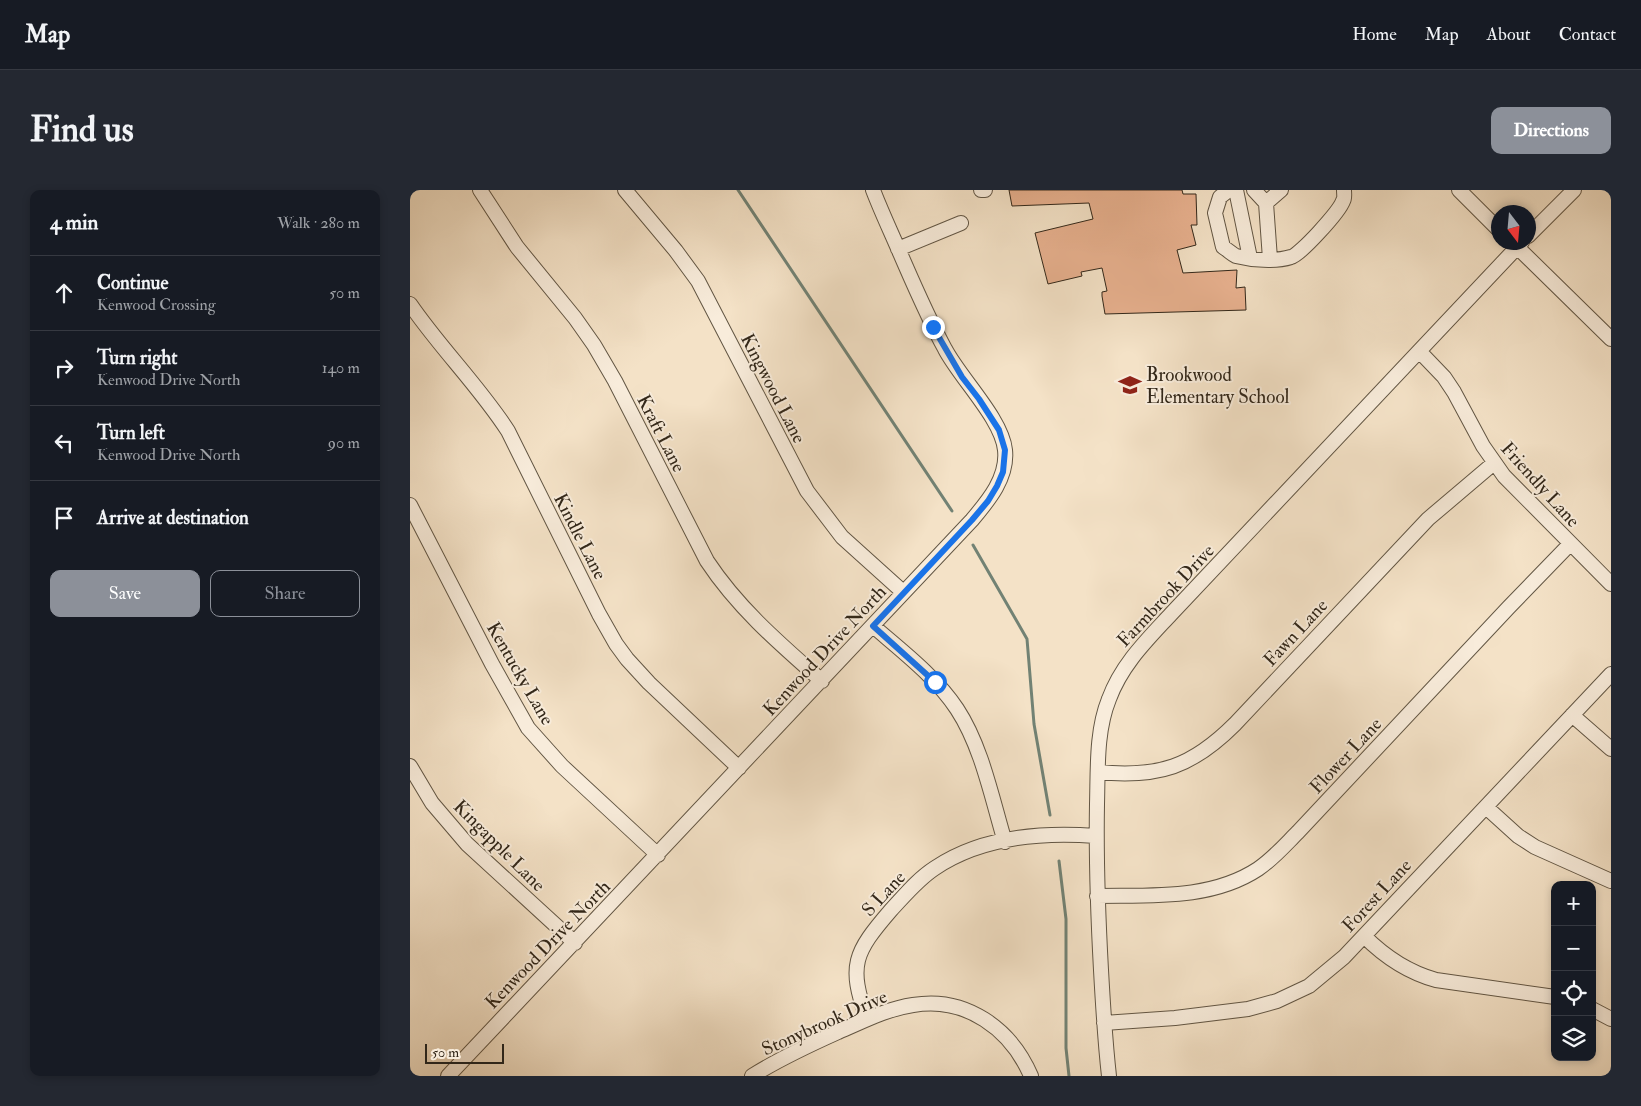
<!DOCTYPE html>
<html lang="en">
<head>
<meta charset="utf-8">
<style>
	body { margin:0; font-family:"IM FELL Double Pica",serif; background:#242831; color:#f1f3f6 }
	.controls { position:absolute; right:15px; bottom:15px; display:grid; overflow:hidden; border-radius:10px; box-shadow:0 2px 8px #0003 }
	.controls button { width:45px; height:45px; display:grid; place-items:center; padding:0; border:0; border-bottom:1px solid #363941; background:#171b24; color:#f1f3f6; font:25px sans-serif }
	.compass { position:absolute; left:1081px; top:15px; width:45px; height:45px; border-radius:50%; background:#171b24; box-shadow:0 2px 8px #0003; rotate:164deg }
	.scale { position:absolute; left:15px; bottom:12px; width:79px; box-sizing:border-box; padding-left:5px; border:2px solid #322719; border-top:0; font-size:14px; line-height:18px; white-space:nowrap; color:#322719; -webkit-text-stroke:4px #f8ecdb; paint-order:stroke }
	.stop { position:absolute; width:15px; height:15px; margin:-11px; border:4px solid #1a73e8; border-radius:50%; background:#fff }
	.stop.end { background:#1a73e8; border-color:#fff; box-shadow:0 1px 5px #0008 }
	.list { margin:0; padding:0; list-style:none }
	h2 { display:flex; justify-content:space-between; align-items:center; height:65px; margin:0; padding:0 20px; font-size:21px }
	h2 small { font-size:16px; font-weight:400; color:#9ea1a6 }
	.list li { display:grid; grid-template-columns:32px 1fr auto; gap:15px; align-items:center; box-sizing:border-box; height:75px; padding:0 20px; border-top:1px solid #363941 }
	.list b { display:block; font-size:19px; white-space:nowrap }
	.list p { margin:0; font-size:16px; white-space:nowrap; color:#9ea1a6 }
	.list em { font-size:16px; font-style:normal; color:#9ea1a6 }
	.actions { display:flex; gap:10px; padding:15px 20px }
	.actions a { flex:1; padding:11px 0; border:1px solid #8c9099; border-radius:10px; text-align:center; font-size:18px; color:#8c9099 }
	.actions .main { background:#8c9099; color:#fff }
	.icon { flex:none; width:28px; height:28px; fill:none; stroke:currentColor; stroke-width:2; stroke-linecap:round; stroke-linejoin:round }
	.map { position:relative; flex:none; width:1201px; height:886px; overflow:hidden; border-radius:10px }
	header { display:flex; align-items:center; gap:30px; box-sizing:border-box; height:70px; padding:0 25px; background:#171b24; border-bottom:1px solid #363941 }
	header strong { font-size:24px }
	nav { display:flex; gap:28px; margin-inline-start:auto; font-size:18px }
	.intro { display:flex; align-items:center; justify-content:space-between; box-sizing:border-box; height:120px; padding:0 30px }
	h1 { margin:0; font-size:35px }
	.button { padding:12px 22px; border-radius:10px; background:#8c9099; color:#fff; font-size:18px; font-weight:700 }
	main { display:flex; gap:30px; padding:0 30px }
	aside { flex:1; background:#171b24; border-radius:10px; box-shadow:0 2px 8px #0003 }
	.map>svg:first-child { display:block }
</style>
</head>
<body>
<header>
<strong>Map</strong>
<nav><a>Home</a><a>Map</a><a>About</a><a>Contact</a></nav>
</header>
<div class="intro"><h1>Find us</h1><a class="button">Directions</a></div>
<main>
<aside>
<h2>4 min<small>Walk · 280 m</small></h2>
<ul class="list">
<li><svg class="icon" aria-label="ahead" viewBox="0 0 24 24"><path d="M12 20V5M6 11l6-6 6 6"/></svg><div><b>Continue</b><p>Kenwood Crossing</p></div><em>50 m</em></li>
<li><svg class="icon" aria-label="right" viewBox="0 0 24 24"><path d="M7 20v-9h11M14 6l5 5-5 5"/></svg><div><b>Turn right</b><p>Kenwood Drive North</p></div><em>140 m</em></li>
<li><svg class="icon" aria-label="left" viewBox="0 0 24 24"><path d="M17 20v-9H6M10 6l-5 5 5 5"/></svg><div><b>Turn left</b><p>Kenwood Drive North</p></div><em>90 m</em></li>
<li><svg class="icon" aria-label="arrive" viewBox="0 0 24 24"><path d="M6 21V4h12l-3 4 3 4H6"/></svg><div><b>Arrive at destination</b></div></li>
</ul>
<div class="actions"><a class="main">Save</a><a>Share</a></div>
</aside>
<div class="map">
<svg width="1201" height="886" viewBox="0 0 1201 886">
	<rect width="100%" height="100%" fill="#f4e2c7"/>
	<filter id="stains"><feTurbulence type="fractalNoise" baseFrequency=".004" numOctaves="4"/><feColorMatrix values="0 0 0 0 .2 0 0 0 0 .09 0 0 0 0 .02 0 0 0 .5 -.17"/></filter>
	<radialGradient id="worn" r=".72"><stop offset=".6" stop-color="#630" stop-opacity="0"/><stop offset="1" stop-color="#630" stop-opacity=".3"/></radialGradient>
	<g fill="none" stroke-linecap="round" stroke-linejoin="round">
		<path stroke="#728274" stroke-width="3" d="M 328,0 L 542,321
			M 563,355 L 617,449 L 624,534 L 640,625
			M 649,671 L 656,729 L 656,858 L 659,886"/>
	</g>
	<path fill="#e7b08e" stroke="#322719" d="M 599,0 L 772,0 L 773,4 L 786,4 L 787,35 L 781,35 L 786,55 L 767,60 L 773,83 L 827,80 L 826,98 L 835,97 L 836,120 L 695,124 L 692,106 L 692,102 L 697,101 L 692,78 L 671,82 L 672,86 L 638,94 L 625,43 L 683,29 L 679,13 L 602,16 Z"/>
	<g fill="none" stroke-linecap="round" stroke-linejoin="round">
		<defs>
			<path id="minor" d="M 70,0 L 107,57 L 165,128 L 184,155 L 205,191 L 297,371 C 328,418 370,454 412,491
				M 215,0 L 266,61 L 288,91 L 397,301 L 432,347 L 493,402
				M 571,0 L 575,0
				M 819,0 L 810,7 L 805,23 L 813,57 C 818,60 822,64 826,66 C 842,70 865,72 881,67 C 890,65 929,22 933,11 C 935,8 934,4 934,0
				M 826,0 L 840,68
				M 844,0 L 856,13 L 860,69
				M 1049,0 L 1088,39
				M 856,13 L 871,0
				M 1118,46 L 1164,0
				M 1102,52 L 1201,149
				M 488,59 L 551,33
				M 0,114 C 30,158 69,196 98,241 L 189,424 L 206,454 L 217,469 L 239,493 L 329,578
				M 1010,162 L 1034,187 L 1044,202 L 1073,256 L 1094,286 L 1201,394
				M 0,315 L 82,474 L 118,538 L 152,576 L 248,665
				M 463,436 C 492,461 526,487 547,519 C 572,557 582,609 595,652
				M 1162,525 L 1201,559
				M 0,576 L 22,613 L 57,654 L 165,753
				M 688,582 C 749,588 782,577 825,534 L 1018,329 L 1084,273
				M 1076,617 L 1108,646 L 1125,657 L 1201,691
				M 687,706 C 741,705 801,710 848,679 C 863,669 875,655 888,642 L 1099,417 L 1160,354
				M 954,746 C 975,767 997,782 1026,790 L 1145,807
				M 1182,819 L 1201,829
				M 457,829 C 438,775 444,763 481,720 C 495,705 508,689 525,678 C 571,647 633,642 686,646
				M 694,833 L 765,828 L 838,819 L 867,811 L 899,796 L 934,767 L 1201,484
				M 38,886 L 562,330 C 579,310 598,287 595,260 C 592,229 550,188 535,159 C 518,128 504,95 490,63 C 481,42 471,21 463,0
				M 342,886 C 369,869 399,855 428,842 C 452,832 476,819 503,815 C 556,806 601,839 621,886
				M 699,886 C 695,851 693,816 691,780 C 688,725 686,669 687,614 C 688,579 686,541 699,509 C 712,474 737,450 761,424 L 1112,52"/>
		</defs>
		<use href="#minor" stroke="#625644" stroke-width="16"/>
		<use href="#minor" stroke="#f8ecdb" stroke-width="14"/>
	</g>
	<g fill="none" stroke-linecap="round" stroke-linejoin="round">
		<path stroke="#1a73e8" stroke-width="6" d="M 523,137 L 552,187 L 569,209 L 589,240 L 595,260 L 593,282 L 587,296 L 578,311 L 562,330 L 463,436 L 525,492"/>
	</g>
	<defs>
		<symbol id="school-bare" viewBox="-9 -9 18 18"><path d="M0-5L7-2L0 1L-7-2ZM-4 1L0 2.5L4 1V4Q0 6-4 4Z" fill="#8f2418" stroke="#f8ecdb" stroke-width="2.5" paint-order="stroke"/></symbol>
	</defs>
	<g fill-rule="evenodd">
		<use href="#school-bare" x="704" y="179" width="32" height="32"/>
	</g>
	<g text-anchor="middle" stroke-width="4" stroke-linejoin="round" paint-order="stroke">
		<g font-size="19" fill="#322719" stroke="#f8ecdb" text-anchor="start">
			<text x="736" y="191">Brookwood<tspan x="736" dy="22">Elementary School</tspan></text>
		</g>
		<g font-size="19" fill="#322719" stroke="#f8ecdb">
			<text transform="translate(364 198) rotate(63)" y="7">Kingwood Lane</text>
			<text transform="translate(252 243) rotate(63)" y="7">Kraft Lane</text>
			<text transform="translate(1131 294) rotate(48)" y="7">Friendly Lane</text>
			<text transform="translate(171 346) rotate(63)" y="7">Kindle Lane</text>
			<text transform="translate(755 405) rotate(-47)" y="7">Farmbrook Drive</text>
			<text transform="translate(885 442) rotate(-47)" y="7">Fawn Lane</text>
			<text transform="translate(414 460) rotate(-47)" y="7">Kenwood Drive North</text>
			<text transform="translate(111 483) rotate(60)" y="7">Kentucky Lane</text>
			<text transform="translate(935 565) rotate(-47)" y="7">Flower Lane</text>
			<text transform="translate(90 655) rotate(45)" y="7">Kingapple Lane</text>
			<text transform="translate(473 703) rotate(-47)" y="7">S Lane</text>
			<text transform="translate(966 705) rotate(-47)" y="7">Forest Lane</text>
			<text transform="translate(137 754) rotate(-46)" y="7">Kenwood Drive North</text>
			<text transform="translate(414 832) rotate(-24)" y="7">Stonybrook Drive</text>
		</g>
	</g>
	<rect width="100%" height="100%" filter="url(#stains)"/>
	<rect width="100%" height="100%" fill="url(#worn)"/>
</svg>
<div class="controls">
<button>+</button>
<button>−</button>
<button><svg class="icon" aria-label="locate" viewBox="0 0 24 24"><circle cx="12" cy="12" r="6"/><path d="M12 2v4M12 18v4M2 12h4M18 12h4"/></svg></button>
<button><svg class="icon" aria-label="layers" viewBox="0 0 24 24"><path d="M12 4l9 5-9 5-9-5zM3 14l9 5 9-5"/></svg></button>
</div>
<svg class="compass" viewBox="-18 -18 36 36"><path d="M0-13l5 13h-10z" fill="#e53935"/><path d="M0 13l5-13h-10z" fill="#9ea1a6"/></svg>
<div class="scale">50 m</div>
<div class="stop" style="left:525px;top:492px"></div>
<div class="stop end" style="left:523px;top:137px"></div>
</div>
</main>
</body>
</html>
